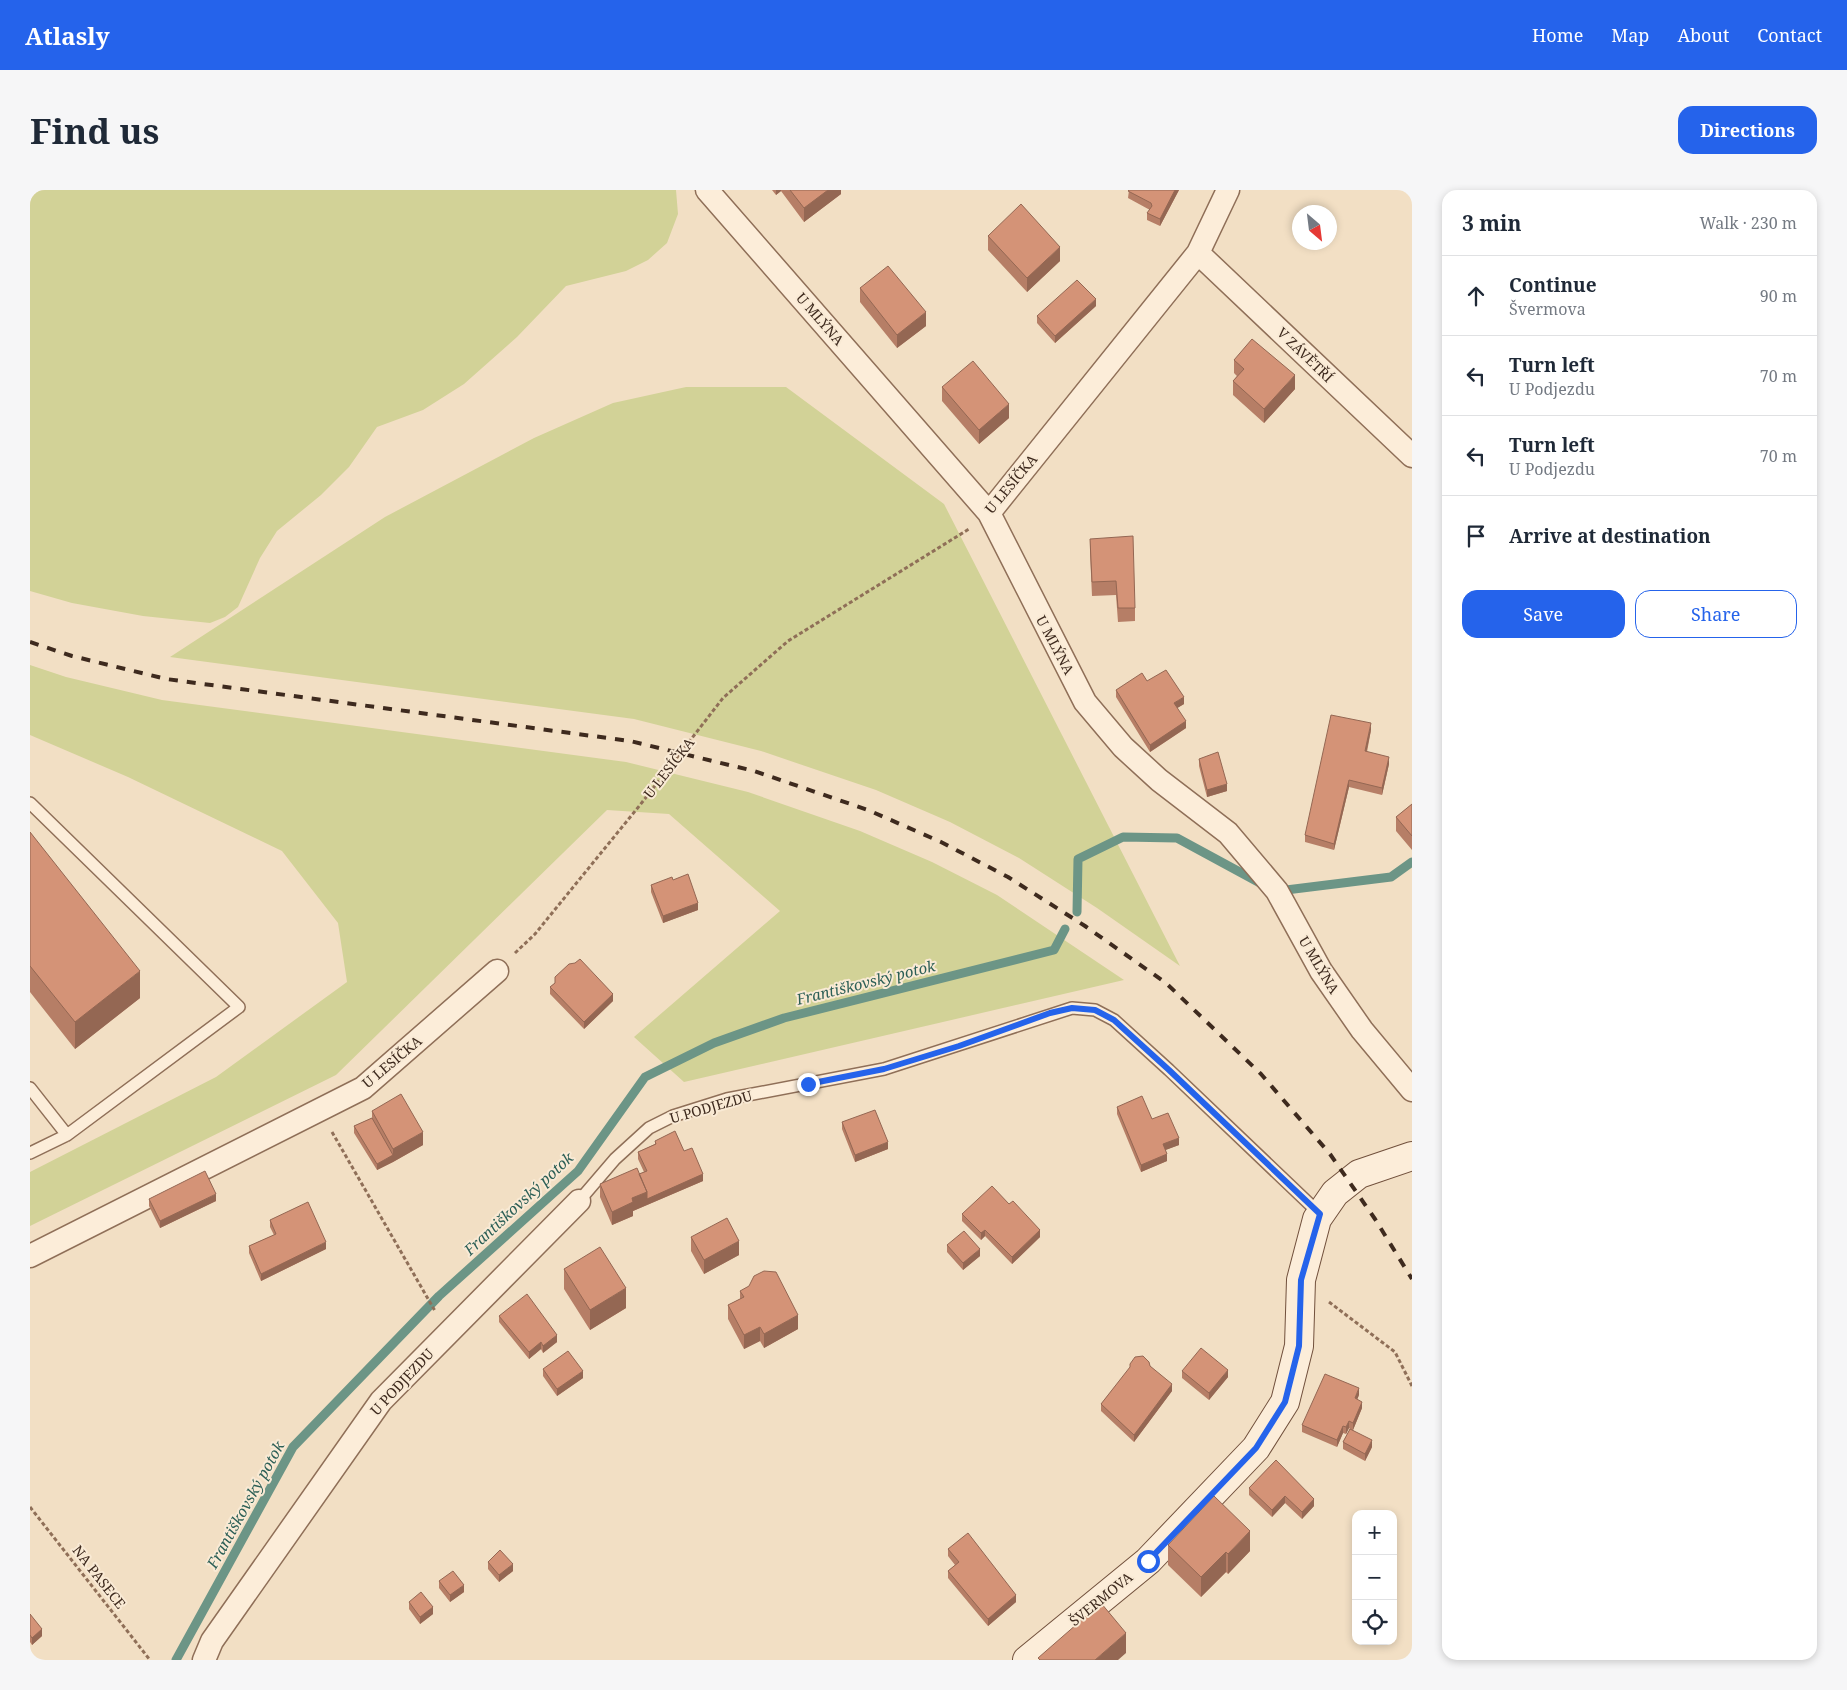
<!DOCTYPE html>
<html lang="en">
<head>
<meta charset="utf-8">
<style>
	body { margin:0; font-family:"Noto Serif",serif; background:#f6f6f7; color:#1f2937 }
	.controls { position:absolute; right:15px; bottom:15px; display:grid; overflow:hidden; border-radius:10px; box-shadow:0 2px 8px #0003 }
	.controls button { width:45px; height:45px; display:grid; place-items:center; padding:0; border:0; border-bottom:1px solid #e0e1e3; background:#fff; color:#1f2937; font:25px sans-serif }
	.compass { position:absolute; left:1262px; top:15px; width:45px; height:45px; border-radius:50%; background:#fff; box-shadow:0 2px 8px #0003; rotate:152deg }
	.stop { position:absolute; width:15px; height:15px; margin:-11px; border:4px solid #2563eb; border-radius:50%; background:#fff }
	.stop.end { background:#2563eb; border-color:#fff; box-shadow:0 1px 5px #0008 }
	.list { margin:0; padding:0; list-style:none }
	h2 { display:flex; justify-content:space-between; align-items:center; height:65px; margin:0; padding:0 20px; font-size:21px }
	h2 small { font-size:16px; font-weight:400; color:#747a83 }
	.list li { display:grid; grid-template-columns:32px 1fr auto; gap:15px; align-items:center; box-sizing:border-box; height:80px; padding:0 20px; border-top:1px solid #e0e1e3 }
	.list b { display:block; font-size:19px; white-space:nowrap }
	.list p { margin:0; font-size:16px; white-space:nowrap; color:#747a83 }
	.list em { font-size:16px; font-style:normal; color:#747a83 }
	.actions { display:flex; gap:10px; padding:15px 20px }
	.actions a { flex:1; padding:11px 0; border:1px solid #2563eb; border-radius:15px; text-align:center; font-size:18px; color:#2563eb }
	.actions .main { background:#2563eb; color:#fff }
	.icon { flex:none; width:28px; height:28px; fill:none; stroke:currentColor; stroke-width:2; stroke-linecap:round; stroke-linejoin:round }
	.map { position:relative; flex:none; width:1382px; height:1470px; overflow:hidden; border-radius:15px }
	header { display:flex; align-items:center; gap:30px; box-sizing:border-box; height:70px; padding:0 25px; background:#2563eb; color:#fff }
	header strong { font-size:24px }
	nav { display:flex; gap:28px; margin-inline-start:auto; font-size:18px }
	.intro { display:flex; align-items:center; justify-content:space-between; box-sizing:border-box; height:120px; padding:0 30px }
	h1 { margin:0; font-size:35px }
	.button { padding:12px 22px; border-radius:15px; background:#2563eb; color:#fff; font-size:18px; font-weight:700 }
	main { display:flex; gap:30px; padding:0 30px }
	aside { flex:1; background:#fff; border-radius:15px; box-shadow:0 2px 8px #0003 }
	.map>svg:first-child { display:block }
</style>
</head>
<body>
<header>
<strong>Atlasly</strong>
<nav><a>Home</a><a>Map</a><a>About</a><a>Contact</a></nav>
</header>
<div class="intro"><h1>Find us</h1><a class="button">Directions</a></div>
<main>
<div class="map">
<svg width="1382" height="1470" viewBox="0 0 1382 1470">
	<rect width="100%" height="100%" fill="#f2dfc4"/>
	<path fill="#d2d297" d="M 0,0 L 646,0 L 648,24 L 637,53 L 618,70 L 596,81 L 536,96 L 487,147 L 434,194 L 393,220 L 347,237 L 319,277 L 291,305 L 247,341 L 230,368 L 208,417 L 195,427 L 180,433 L 113,426 L 42,413 L 0,401 Z
		M 656,197 L 756,197 L 914,314 L 1150,776 L 1067,718 L 989,668 L 920,632 L 846,600 L 731,561 L 604,529 L 140,467 L 355,327 L 504,248 L 583,213 Z
		M 0,475 L 36,487 L 132,510 L 596,572 L 718,602 L 830,641 L 902,672 L 967,705 L 1094,790 L 654,892 L 604,847 L 750,721 L 639,624 L 577,620 L 306,885 L 0,1036 L 0,982 L 186,887 L 317,792 L 308,733 L 252,661 L 98,587 L 0,545 Z"/>
	<g fill="none" stroke-linecap="round" stroke-linejoin="round">
		<path stroke="#6c9586" stroke-width="9" d="M 1248,701 L 1361,687 L 1382,672
			M 1047,722 L 1048,669 L 1093,647 L 1147,648 L 1230,693
			M 146,1470 L 263,1257 L 409,1106 L 548,981 L 615,887 L 684,853 L 754,828 L 1024,760 L 1035,739"/>
		<defs>
			<path id="lane" d="M 0,613 L 209,817 L 37,945 L 0,963
				M 0,898 L 37,945
				M 549,1011 L 585,969 L 619,938 L 643,926 L 697,909 L 854,879 L 1042,818 L 1065,820 L 1084,830 L 1139,880 L 1290,1024"/>
			<path id="street" d="M 677,0 L 959,323 L 1055,512 L 1093,557 L 1129,590 L 1198,643 L 1247,701 L 1291,781 L 1332,840 L 1382,900
				M 1168,63 L 1382,266
				M 959,323 L 1168,63 L 1198,0
				M 0,1066 L 333,898 L 467,781
				M 174,1470 L 182,1451 L 351,1211 L 549,1011"/>
			<path id="secondary" d="M 997,1470 L 1118,1371 L 1226,1258 L 1255,1212 L 1269,1156 L 1271,1090 L 1287,1029 L 1305,1003 L 1329,984 L 1382,966"/>
		</defs>
		<use href="#lane" stroke="#8f6f58" stroke-width="14"/>
		<use href="#street" stroke="#8f6f58" stroke-width="25"/>
		<use href="#secondary" stroke="#71503c" stroke-width="30"/>
		<path stroke="#8f6f58" stroke-width="3" stroke-dasharray="4 2.5" stroke-linecap="butt" d="M 485,763 L 505,744 L 610,615 L 693,508 L 758,451 L 939,339
			M 302,942 L 405,1121
			M 1299,1112 L 1365,1162 L 1382,1196
			M 0,1317 L 120,1470"/>
		<use href="#lane" stroke="#fcedd9" stroke-width="11"/>
		<use href="#street" stroke="#fcedd9" stroke-width="22"/>
		<use href="#secondary" stroke="#fcedd9" stroke-width="28"/>
		<path stroke="#3e2a1e" stroke-width="4" stroke-dasharray="9 9" stroke-linecap="butt" d="M 0,452 L 42,466 L 136,489 L 600,551 L 724,581 L 838,620 L 911,652 L 978,687 L 1055,736 L 1136,793 L 1231,884 L 1300,964 L 1345,1029 L 1382,1089"/>
	</g>
	<path fill="#b67e66" d="M 742,0 L 811,0 L 811,4 L 774,32 L 751,1 L 746,5 Z
		M 1099,0 L 1149,0 L 1130,36 L 1117,30 L 1117,23 L 1120,20 L 1098,8 Z
		M 958,46 L 1030,71 L 997,102 L 958,60 Z
		M 830,98 L 896,136 L 867,158 L 830,112 Z
		M 1066,116 L 1025,153 L 1007,133 L 1007,126 Z
		M 1204,170 L 1265,199 L 1234,233 L 1203,205 L 1203,191 L 1207,186 L 1204,183 Z
		M 912,197 L 979,228 L 949,254 L 912,211 Z
		M 1060,349 L 1105,418 L 1105,431 L 1088,432 L 1086,405 L 1062,406 L 1060,362 Z
		M 1086,500 L 1154,514 L 1147,518 L 1156,538 L 1120,562 L 1086,507 Z
		M 1341,540 L 1337,562 L 1359,574 L 1352,605 L 1319,597 L 1304,660 L 1275,652 L 1275,645 Z
		M 1169,569 L 1197,601 L 1177,607 L 1169,576 Z
		M 1382,614 L 1382,660 L 1366,641 L 1366,627 Z
		M 0,642 L 110,808 L 45,859 L 0,802 Z
		M 643,690 L 668,720 L 633,733 L 621,702 L 621,695 Z
		M 525,793 L 583,811 L 554,839 L 520,804 L 520,797 Z
		M 1087,917 L 1122,929 L 1149,955 L 1135,960 L 1137,971 L 1111,982 L 1087,924 Z
		M 342,921 L 393,955 L 363,972 L 347,980 L 324,943 L 324,936 L 342,928 Z
		M 812,932 L 858,959 L 825,972 L 812,939 Z
		M 625,951 L 654,961 L 673,991 L 603,1021 L 603,1026 L 582,1035 L 570,1007 L 570,994 L 609,984 L 614,982 L 608,969 L 608,962 L 625,954 Z
		M 119,1009 L 186,1011 L 130,1038 L 119,1016 Z
		M 932,1024 L 1010,1047 L 982,1074 L 955,1046 L 951,1050 L 932,1031 Z
		M 240,1030 L 296,1059 L 231,1091 L 219,1063 L 219,1056 L 244,1045 L 240,1037 Z
		M 661,1047 L 709,1065 L 674,1084 L 661,1061 Z
		M 917,1055 L 950,1066 L 933,1080 L 917,1062 Z
		M 534,1079 L 596,1118 L 560,1140 L 534,1099 Z
		M 710,1101 L 768,1139 L 734,1158 L 730,1151 L 714,1159 L 698,1129 L 698,1115 L 710,1109 Z
		M 469,1126 L 527,1152 L 513,1163 L 511,1159 L 499,1169 L 469,1132 Z
		M 1100,1174 L 1120,1176 L 1142,1201 L 1104,1252 L 1071,1221 L 1071,1214 L 1100,1178 Z
		M 513,1179 L 553,1188 L 527,1206 L 513,1186 Z
		M 1152,1181 L 1198,1187 L 1179,1210 L 1152,1188 Z
		M 1329,1205 L 1327,1209 L 1332,1218 L 1323,1240 L 1342,1257 L 1335,1271 L 1313,1259 L 1313,1252 L 1320,1239 L 1319,1238 L 1316,1244 L 1313,1243 L 1307,1257 L 1272,1242 L 1272,1235 Z
		M 1246,1270 L 1284,1316 L 1272,1329 L 1255,1313 L 1242,1327 L 1219,1305 L 1219,1298 Z
		M 1138,1355 L 1220,1361 L 1198,1384 L 1196,1382 L 1171,1407 L 1138,1375 Z
		M 918,1359 L 986,1412 L 958,1436 L 918,1388 L 918,1381 L 925,1375 L 918,1366 Z
		M 458,1372 L 483,1381 L 469,1392 L 458,1379 Z
		M 409,1391 L 434,1402 L 420,1412 L 409,1398 Z
		M 379,1412 L 403,1424 L 390,1434 L 379,1419 Z
		M 0,1424 L 12,1446 L 2,1455 L 0,1452 Z"/>
	<path fill="#946753" d="M 746,0 L 751,0 L 751,1 L 746,5 Z
		M 798,0 L 811,0 L 811,4 L 774,32 L 774,18 Z
		M 1145,0 L 1149,0 L 1130,36 L 1130,29 Z
		M 1030,57 L 1030,71 L 997,102 L 997,88 Z
		M 1066,109 L 1066,116 L 1025,153 L 1025,146 Z
		M 896,122 L 896,136 L 867,158 L 867,145 Z
		M 1265,185 L 1265,199 L 1234,233 L 1234,219 Z
		M 979,214 L 979,228 L 949,254 L 949,240 Z
		M 1154,507 L 1154,514 L 1144,520 L 1144,513 Z
		M 1156,531 L 1156,538 L 1120,562 L 1120,555 Z
		M 1341,533 L 1341,540 L 1335,568 L 1335,561 Z
		M 1359,567 L 1359,574 L 1352,605 L 1352,598 Z
		M 1319,590 L 1319,597 L 1304,660 L 1304,654 Z
		M 1197,594 L 1197,601 L 1177,607 L 1177,600 Z
		M 668,713 L 668,720 L 633,733 L 633,726 Z
		M 110,781 L 110,808 L 45,859 L 45,832 Z
		M 583,804 L 583,811 L 554,839 L 554,832 Z
		M 393,942 L 393,955 L 363,972 L 363,959 Z
		M 1149,948 L 1149,955 L 1133,961 L 1133,954 Z
		M 858,952 L 858,959 L 825,972 L 825,965 Z
		M 1137,964 L 1137,971 L 1111,982 L 1111,975 Z
		M 363,965 L 363,972 L 347,980 L 347,974 Z
		M 673,984 L 673,991 L 603,1021 L 603,1026 L 582,1035 L 582,1022 L 602,1008 L 617,1002 Z
		M 186,1004 L 186,1011 L 130,1038 L 130,1031 Z
		M 955,1040 L 955,1046 L 951,1050 L 951,1043 Z
		M 1010,1040 L 1010,1047 L 982,1074 L 982,1067 Z
		M 709,1051 L 709,1065 L 674,1084 L 674,1070 Z
		M 296,1052 L 296,1059 L 231,1091 L 231,1084 Z
		M 950,1059 L 950,1066 L 933,1080 L 933,1073 Z
		M 596,1098 L 596,1118 L 560,1140 L 560,1120 Z
		M 768,1125 L 768,1139 L 734,1158 L 734,1144 Z
		M 730,1137 L 730,1151 L 714,1159 L 714,1145 Z
		M 527,1145 L 527,1152 L 513,1163 L 513,1156 Z
		M 511,1152 L 511,1159 L 499,1169 L 499,1162 Z
		M 1198,1180 L 1198,1187 L 1179,1210 L 1179,1203 Z
		M 553,1181 L 553,1188 L 527,1206 L 527,1199 Z
		M 1142,1194 L 1142,1201 L 1104,1252 L 1104,1245 Z
		M 1329,1198 L 1329,1205 L 1325,1215 L 1325,1208 Z
		M 1332,1212 L 1332,1218 L 1323,1240 L 1323,1233 Z
		M 1319,1231 L 1319,1238 L 1316,1244 L 1316,1237 Z
		M 1313,1236 L 1313,1243 L 1307,1257 L 1307,1250 Z
		M 1342,1250 L 1342,1257 L 1335,1271 L 1335,1264 Z
		M 1255,1306 L 1255,1313 L 1242,1327 L 1242,1320 Z
		M 1284,1309 L 1284,1316 L 1272,1329 L 1272,1322 Z
		M 1220,1341 L 1220,1361 L 1198,1384 L 1198,1364 Z
		M 1196,1362 L 1196,1382 L 1171,1407 L 1171,1387 Z
		M 483,1374 L 483,1381 L 469,1392 L 469,1385 Z
		M 434,1395 L 434,1402 L 420,1412 L 420,1405 Z
		M 986,1405 L 986,1412 L 958,1436 L 958,1429 Z
		M 403,1417 L 403,1424 L 390,1434 L 390,1427 Z
		M 12,1439 L 12,1446 L 2,1455 L 2,1448 Z
		M 1096,1443 L 1096,1463 L 1088,1470 L 1065,1470 Z"/>
	<path fill="#d49377" stroke="#946753" d="M 760,0 L 798,0 L 774,18 Z
		M 1099,0 L 1145,0 L 1130,29 L 1117,23 L 1122,16 L 1121,13 L 1098,1 Z
		M 991,14 L 1030,57 L 997,88 L 958,46 Z
		M 858,76 L 896,122 L 867,145 L 830,98 Z
		M 1047,90 L 1066,109 L 1025,146 L 1007,126 Z
		M 1222,149 L 1265,185 L 1234,219 L 1203,191 L 1214,179 L 1204,170 Z
		M 943,171 L 979,214 L 949,240 L 912,197 Z
		M 1103,346 L 1105,418 L 1088,418 L 1086,391 L 1062,392 L 1060,349 Z
		M 1136,480 L 1154,507 L 1144,513 L 1156,531 L 1120,555 L 1086,500 L 1112,483 L 1117,491 Z
		M 1301,525 L 1341,533 L 1335,561 L 1359,567 L 1352,598 L 1319,590 L 1304,654 L 1275,645 Z
		M 1188,562 L 1197,594 L 1177,600 L 1169,569 Z
		M 1382,614 L 1382,646 L 1366,627 Z
		M 0,642 L 110,781 L 45,832 L 0,776 Z
		M 658,684 L 668,713 L 633,726 L 621,695 L 642,687 L 643,690 Z
		M 550,769 L 583,804 L 554,832 L 520,797 L 525,793 L 525,787 L 539,774 L 545,773 Z
		M 371,904 L 393,942 L 363,959 L 342,921 Z
		M 1112,906 L 1122,929 L 1138,923 L 1149,948 L 1133,954 L 1137,964 L 1111,975 L 1087,917 Z
		M 845,920 L 858,952 L 825,965 L 812,932 Z
		M 342,928 L 363,965 L 347,974 L 324,936 Z
		M 645,941 L 654,961 L 662,958 L 673,984 L 617,1009 L 617,1002 L 609,984 L 617,981 L 608,962 L 626,954 L 625,951 Z
		M 607,978 L 617,1002 L 602,1008 L 603,1012 L 582,1022 L 570,994 Z
		M 175,981 L 186,1004 L 130,1031 L 119,1009 Z
		M 962,996 L 979,1014 L 983,1011 L 1010,1040 L 982,1067 L 955,1040 L 951,1043 L 932,1024 Z
		M 278,1012 L 296,1052 L 231,1084 L 219,1056 L 246,1044 L 240,1030 Z
		M 697,1028 L 709,1051 L 674,1070 L 661,1047 Z
		M 934,1041 L 950,1059 L 933,1073 L 917,1055 Z
		M 570,1057 L 596,1098 L 560,1120 L 534,1079 Z
		M 734,1081 L 746,1082 L 768,1125 L 734,1144 L 730,1137 L 714,1145 L 698,1115 L 714,1107 L 710,1101 L 719,1096 L 724,1086 Z
		M 497,1104 L 527,1145 L 513,1156 L 511,1152 L 499,1162 L 469,1126 Z
		M 1171,1158 L 1198,1180 L 1179,1203 L 1152,1181 Z
		M 538,1161 L 553,1181 L 527,1199 L 513,1179 Z
		M 1113,1166 L 1119,1172 L 1120,1176 L 1142,1194 L 1104,1245 L 1071,1214 L 1100,1177 L 1100,1174 L 1105,1167 Z
		M 1295,1184 L 1329,1198 L 1325,1208 L 1332,1212 L 1323,1233 L 1319,1231 L 1316,1237 L 1313,1236 L 1307,1250 L 1272,1235 Z
		M 1320,1239 L 1342,1250 L 1335,1264 L 1313,1252 Z
		M 1246,1270 L 1284,1309 L 1272,1322 L 1255,1306 L 1242,1320 L 1219,1298 Z
		M 1184,1306 L 1220,1341 L 1198,1364 L 1196,1362 L 1171,1387 L 1138,1355 Z
		M 938,1343 L 986,1405 L 958,1429 L 918,1381 L 929,1372 L 918,1359 Z
		M 470,1360 L 483,1374 L 469,1385 L 458,1372 Z
		M 423,1381 L 434,1395 L 420,1405 L 409,1391 Z
		M 391,1402 L 403,1417 L 390,1427 L 379,1412 Z
		M 1071,1413 L 1096,1443 L 1065,1470 L 1010,1470 L 1008,1468 Z
		M 0,1424 L 12,1439 L 2,1448 L 0,1445 Z"/>
	<g fill="none" stroke-linecap="round" stroke-linejoin="round">
		<path stroke="#2563eb" stroke-width="6" d="M 778,894 L 854,879 L 929,856 L 1020,823 L 1042,818 L 1065,820 L 1084,830 L 1139,880 L 1290,1024 L 1271,1090 L 1269,1156 L 1255,1212 L 1226,1258 L 1118,1371"/>
	</g>
	<g text-anchor="middle" stroke-width="4" stroke-linejoin="round" paint-order="stroke">
		<g font-size="14" fill="#3e2a1e" stroke="#f9ead5">
			<text transform="translate(790 129) rotate(49)" y="5">U MLÝNA</text>
			<text transform="translate(1275 165) rotate(44)" y="5">V ZÁVĚTŘÍ</text>
			<text transform="translate(981 294) rotate(-50)" y="5">U LESÍČKA</text>
			<text transform="translate(1025 455) rotate(62)" y="5">U MLÝNA</text>
			<text transform="translate(639 578) rotate(-52)" y="5">U LESÍČKA</text>
			<text transform="translate(1289 775) rotate(59)" y="5">U MLÝNA</text>
			<text transform="translate(362 872) rotate(-40)" y="5">U LESÍČKA</text>
			<text transform="translate(681 917) rotate(-16)" y="5">U PODJEZDU</text>
			<text transform="translate(372 1192) rotate(-47)" y="5">U PODJEZDU</text>
			<text transform="translate(69 1387) rotate(52)" y="5">NA PASECE</text>
			<text transform="translate(1071 1409) rotate(-39)" y="5">ŠVERMOVA</text>
		</g>
		<g font-size="15" font-style="italic" fill="#2c5f56" stroke="#f9ead5">
			<text transform="translate(836 793) rotate(-14)" y="5">Františkovský potok</text>
			<text transform="translate(489 1014) rotate(-43)" y="5">Františkovský potok</text>
			<text transform="translate(216 1315) rotate(-61)" y="5">Františkovský potok</text>
		</g>
	</g>
</svg>
<div class="controls">
<button>+</button>
<button>−</button>
<button><svg class="icon" aria-label="locate" viewBox="0 0 24 24"><circle cx="12" cy="12" r="6"/><path d="M12 2v4M12 18v4M2 12h4M18 12h4"/></svg></button>
</div>
<svg class="compass" viewBox="-18 -18 36 36"><path d="M0-13l5 13h-10z" fill="#e53935"/><path d="M0 13l5-13h-10z" fill="#747a83"/></svg>
<div class="stop" style="left:1118px;top:1371px"></div>
<div class="stop end" style="left:778px;top:894px"></div>
</div>
<aside>
<h2>3 min<small>Walk · 230 m</small></h2>
<ul class="list">
<li><svg class="icon" aria-label="ahead" viewBox="0 0 24 24"><path d="M12 20V5M6 11l6-6 6 6"/></svg><div><b>Continue</b><p>Švermova</p></div><em>90 m</em></li>
<li><svg class="icon" aria-label="left" viewBox="0 0 24 24"><path d="M17 20v-9H6M10 6l-5 5 5 5"/></svg><div><b>Turn left</b><p>U Podjezdu</p></div><em>70 m</em></li>
<li><svg class="icon" aria-label="left" viewBox="0 0 24 24"><path d="M17 20v-9H6M10 6l-5 5 5 5"/></svg><div><b>Turn left</b><p>U Podjezdu</p></div><em>70 m</em></li>
<li><svg class="icon" aria-label="arrive" viewBox="0 0 24 24"><path d="M6 21V4h12l-3 4 3 4H6"/></svg><div><b>Arrive at destination</b></div></li>
</ul>
<div class="actions"><a class="main">Save</a><a>Share</a></div>
</aside>
</main>
</body>
</html>
